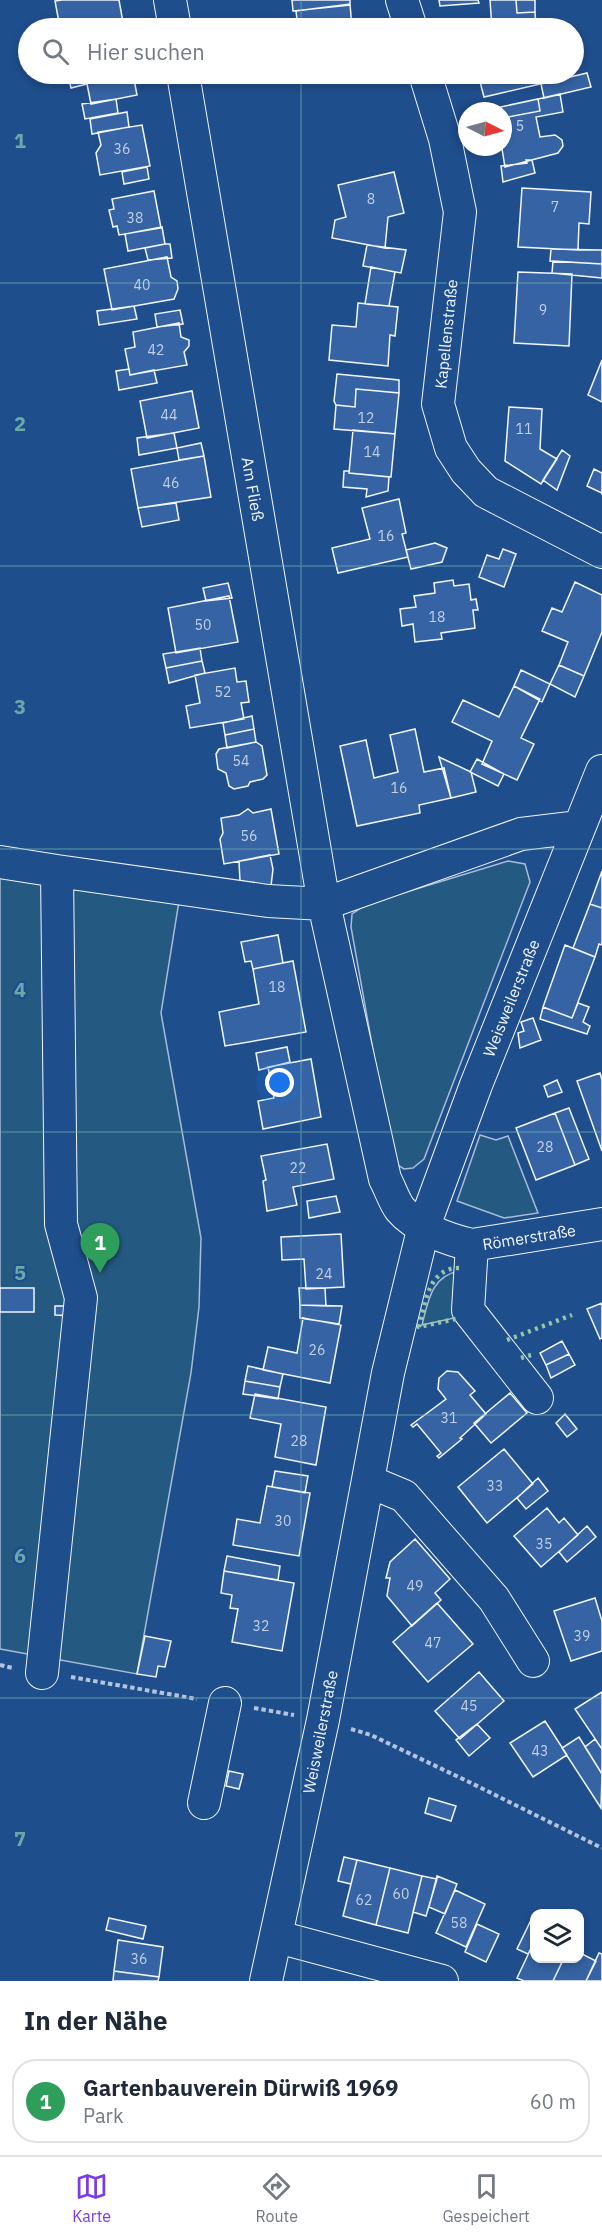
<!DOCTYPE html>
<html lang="de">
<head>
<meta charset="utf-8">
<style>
	body { margin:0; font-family:"IBM Plex Sans",sans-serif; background:#f2f2f3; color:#1f2937 }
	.controls { position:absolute; right:18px; bottom:18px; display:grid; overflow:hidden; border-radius:12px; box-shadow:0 3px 9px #0003 }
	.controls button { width:54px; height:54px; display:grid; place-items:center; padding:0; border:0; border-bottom:2px solid #e0e1e3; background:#fff; color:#1f2937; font:30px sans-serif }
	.compass { position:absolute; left:458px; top:102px; width:54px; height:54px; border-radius:50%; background:#fff; box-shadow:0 3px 9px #0003; rotate:96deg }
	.you { position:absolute; left:280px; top:1083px; width:21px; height:21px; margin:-15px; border:4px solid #fff; border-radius:50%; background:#1a73e8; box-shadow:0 0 0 9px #1a73e833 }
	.badge { display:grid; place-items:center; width:39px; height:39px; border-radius:50%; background:#7c3aed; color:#fff; font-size:20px; font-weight:700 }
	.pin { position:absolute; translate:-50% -50px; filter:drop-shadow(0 2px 3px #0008) }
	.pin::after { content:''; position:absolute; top:32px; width:21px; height:18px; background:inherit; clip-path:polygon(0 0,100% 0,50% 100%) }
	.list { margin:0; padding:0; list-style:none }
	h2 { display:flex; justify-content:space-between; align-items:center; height:78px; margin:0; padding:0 24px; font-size:26px }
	h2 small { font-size:20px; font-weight:400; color:#747a83 }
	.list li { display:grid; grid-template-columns:39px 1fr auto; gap:18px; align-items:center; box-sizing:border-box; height:84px; margin:0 12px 12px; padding:0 12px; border:2px solid #e0e1e3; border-radius:24px }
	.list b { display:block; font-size:22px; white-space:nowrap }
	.list p { margin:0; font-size:20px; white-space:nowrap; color:#747a83 }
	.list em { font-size:20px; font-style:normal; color:#747a83 }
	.icon { flex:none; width:33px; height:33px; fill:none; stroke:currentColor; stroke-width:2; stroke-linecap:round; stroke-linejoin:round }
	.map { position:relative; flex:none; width:602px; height:1981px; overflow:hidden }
	.search { position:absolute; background:#fff; box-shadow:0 3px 9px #0003; left:18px; right:18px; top:18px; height:66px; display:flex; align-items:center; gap:15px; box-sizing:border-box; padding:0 21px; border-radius:33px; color:#747a83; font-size:22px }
	.sheet { height:174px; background:#fff }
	nav { display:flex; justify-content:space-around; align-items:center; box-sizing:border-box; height:84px; border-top:2px solid #e0e1e3; background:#fff; font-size:16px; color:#747a83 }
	nav a { display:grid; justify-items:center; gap:3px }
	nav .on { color:#7c3aed }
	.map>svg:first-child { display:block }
</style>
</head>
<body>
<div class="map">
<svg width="602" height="1981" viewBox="0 0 602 1981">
	<rect width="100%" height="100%" fill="#1f4e8c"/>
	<path fill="#245a82" stroke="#a8bbd7" stroke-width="1.5" d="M 508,861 L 525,864 L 530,882 L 424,1159 L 413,1168 L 404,1169 L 393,1162 L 351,927 L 352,914 L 367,904 Z
		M 0,873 L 179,901 L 161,1013 L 201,1238 L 199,1307 L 191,1373 L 137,1674 L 0,1649 Z
		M 480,1135 L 496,1140 L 508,1136 L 538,1213 L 504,1218 L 457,1201 Z
		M 459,1271 L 459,1317 L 422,1325 C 428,1302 431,1276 459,1271 Z"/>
	<path fill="#3563a3" stroke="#f2f6ff" stroke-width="1.5" d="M 62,0 L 119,0 L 124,28 L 60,28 L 55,1 Z
		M 292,0 L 350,0 L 350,5 L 293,11 Z
		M 439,0 L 478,0 L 479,3 L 440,6 Z
		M 490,0 L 516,0 L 517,13 L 535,12 L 536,27 L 492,28 Z
		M 516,0 L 535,0 L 535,12 L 517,13 Z
		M 350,4 L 352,28 L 298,28 L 296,11 Z
		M 587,73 L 591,87 L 544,98 L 541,84 Z
		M 68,74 L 133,74 L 137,95 L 91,104 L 87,84 L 71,88 Z
		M 478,74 L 551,74 L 553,81 L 484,97 Z
		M 560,94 L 563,112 L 536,117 L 540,137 L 555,135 L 562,140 L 563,146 L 558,153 L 505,167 L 502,149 L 492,150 L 488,147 L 503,147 L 503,118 L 540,111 L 538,99 Z
		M 116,99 L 118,113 L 85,119 L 82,104 Z
		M 538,99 L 540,111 L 503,118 L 503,111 L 491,111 L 491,109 Z
		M 127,112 L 129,127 L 92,134 L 90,119 Z
		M 142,125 L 150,166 L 100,175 L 96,153 L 101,145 L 98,132 Z
		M 526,160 L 532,160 L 535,173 L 503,182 L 501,166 L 527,163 Z
		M 147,167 L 149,179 L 124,184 L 122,172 Z
		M 394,172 L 404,213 L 388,217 L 385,248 L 332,238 L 335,220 L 346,217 L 338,185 Z
		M 522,188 L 591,192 L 589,224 L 579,223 L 578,250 L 518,247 Z
		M 154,191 L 161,228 L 119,235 L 117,226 L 113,227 L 109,210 L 114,209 L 112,199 Z
		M 162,227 L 165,244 L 128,251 L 125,234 Z
		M 165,244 L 170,244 L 172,258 L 148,260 L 145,248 Z
		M 367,245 L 406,250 L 401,273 L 363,266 Z
		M 551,249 L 602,250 L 602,264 L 550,261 Z
		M 167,257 L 171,277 L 177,281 L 178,289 L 174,299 L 112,310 L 104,269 Z
		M 553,261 L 602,264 L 602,278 L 552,273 Z
		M 371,267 L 395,272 L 389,306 L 365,304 Z
		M 518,272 L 572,274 L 569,346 L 514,343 Z
		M 358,303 L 398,307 L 395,336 L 390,335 L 388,366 L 329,360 L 332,325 L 356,327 Z
		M 134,306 L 137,319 L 99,325 L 97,311 Z
		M 180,310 L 183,324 L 157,327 L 155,314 Z
		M 179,323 L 181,337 L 189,340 L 189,346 L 184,352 L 187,365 L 130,375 L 125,349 L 135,347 L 133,332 Z
		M 602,360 L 602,402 L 588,395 Z
		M 129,369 L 130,375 L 154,370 L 157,383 L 119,390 L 116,371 Z
		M 337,374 L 399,380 L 399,393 L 356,389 L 355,407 L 336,405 L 334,401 Z
		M 356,389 L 399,393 L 395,434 L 334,429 L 336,405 L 355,407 Z
		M 192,391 L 199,428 L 147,438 L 140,401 Z
		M 509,407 L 542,409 L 540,449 L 557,459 L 541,484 L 505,461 Z
		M 353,430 L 395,434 L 391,477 L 349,473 Z
		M 174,433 L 177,448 L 139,455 L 137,438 Z
		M 201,443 L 204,456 L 179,460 L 177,448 Z
		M 562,450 L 570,456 L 557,490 L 543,480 Z
		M 204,456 L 211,497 L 138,508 L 131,469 Z
		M 594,469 L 602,473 L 602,495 L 602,493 L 587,486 Z
		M 344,471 L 349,471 L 349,473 L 389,477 L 388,491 L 366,497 L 367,489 L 343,487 Z
		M 399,499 L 406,533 L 402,534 L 408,557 L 338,573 L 332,548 L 370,539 L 362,508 Z
		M 176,503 L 179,520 L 142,527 L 138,508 Z
		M 435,543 L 447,548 L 442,562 L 411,569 L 406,550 Z
		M 503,549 L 516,554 L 504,587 L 479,577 L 487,555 L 499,559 Z
		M 453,580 L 454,586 L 469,584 L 471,600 L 476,599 L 478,610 L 473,610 L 475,628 L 441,633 L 442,639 L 415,642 L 413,624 L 402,626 L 400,609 L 416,607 L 414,596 L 435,593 L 434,583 Z
		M 575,582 L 602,595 L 602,632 L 584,676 L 559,665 L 568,642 L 542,631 L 552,608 L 562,612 Z
		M 228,583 L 232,598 L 206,601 L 203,588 Z
		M 229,596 L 238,642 L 176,653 L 168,608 Z
		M 200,648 L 202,661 L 166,668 L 163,654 Z
		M 202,661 L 205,673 L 169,683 L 166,668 Z
		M 559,665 L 584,676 L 575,697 L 550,684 Z
		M 235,668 L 237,682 L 246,681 L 249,702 L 241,703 L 244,719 L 190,728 L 186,706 L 200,703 L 195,675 Z
		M 521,670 L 550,684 L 542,702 L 514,686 Z
		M 514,686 L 540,699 L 521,738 L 534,744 L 517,780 L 482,764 L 492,741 L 452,722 L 463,700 L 499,717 Z
		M 252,716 L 254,729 L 225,735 L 223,723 Z
		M 254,729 L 256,742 L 227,748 L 225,735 Z
		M 415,729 L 424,772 L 444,768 L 451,798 L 419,805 L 420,813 L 357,826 L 340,746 L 366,740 L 374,778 L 398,772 L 390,735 Z
		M 256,742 L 262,746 L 267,775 L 263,779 L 250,782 L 248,786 L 234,789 L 229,786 L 226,773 L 218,769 L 216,754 L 219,749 Z
		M 439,757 L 471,772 L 476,792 L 451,798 Z
		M 477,759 L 504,774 L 498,786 L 470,772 Z
		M 248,809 L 253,813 L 271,809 L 279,854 L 224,864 L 220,839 L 223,833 L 221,818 L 239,815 Z
		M 270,855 L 273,869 L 271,886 L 240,881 L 239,861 Z
		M 602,871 L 602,908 L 590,904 Z
		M 590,904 L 602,908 L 602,945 L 599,944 L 595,957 L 573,948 Z
		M 278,935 L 283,963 L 253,969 L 251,961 L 245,962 L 241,942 Z
		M 565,945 L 595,957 L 572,1018 L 543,1007 Z
		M 293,961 L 306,1032 L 225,1046 L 219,1012 L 259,1004 L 253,969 Z
		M 578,1003 L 589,1007 L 583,1022 L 590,1026 L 587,1034 L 540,1019 L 543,1007 L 572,1018 Z
		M 533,1018 L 541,1040 L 520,1048 L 518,1033 L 524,1031 L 521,1022 Z
		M 287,1047 L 290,1062 L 259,1070 L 256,1053 Z
		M 311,1059 L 321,1117 L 263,1129 L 258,1101 L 274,1098 L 268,1067 Z
		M 600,1073 L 602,1080 L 602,1151 L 577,1081 Z
		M 557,1080 L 562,1092 L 548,1097 L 544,1086 Z
		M 569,1108 L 589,1159 L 575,1165 L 555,1113 Z
		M 555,1113 L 575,1165 L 536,1180 L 516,1128 Z
		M 327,1144 L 334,1179 L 293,1187 L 297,1205 L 267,1211 L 263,1181 L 266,1180 L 261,1156 Z
		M 336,1196 L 340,1212 L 309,1218 L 307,1201 Z
		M 341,1234 L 344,1287 L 306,1289 L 304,1259 L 282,1260 L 281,1237 Z
		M 0,1288 L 34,1288 L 34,1312 L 0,1312 Z
		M 299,1288 L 325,1288 L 326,1306 L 300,1305 Z
		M 602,1303 L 602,1338 L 600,1339 L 587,1309 Z
		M 300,1305 L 342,1306 L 339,1324 L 300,1318 Z
		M 55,1306 L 74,1306 L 74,1316 L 55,1315 Z
		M 303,1318 L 341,1325 L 330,1383 L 263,1370 L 268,1347 L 297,1353 Z
		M 562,1341 L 569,1354 L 546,1365 L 540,1353 Z
		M 569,1354 L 575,1365 L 551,1378 L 546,1365 Z
		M 248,1366 L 283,1374 L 280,1387 L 245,1381 Z
		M 447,1371 L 458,1372 L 475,1391 L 470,1395 L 486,1414 L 460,1438 L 462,1439 L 439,1458 L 437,1456 L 441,1453 L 417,1424 L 413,1427 L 411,1425 L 446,1399 L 438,1389 L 439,1378 Z
		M 245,1381 L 280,1387 L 278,1399 L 243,1394 Z
		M 510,1393 L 527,1413 L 491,1443 L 474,1423 Z
		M 255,1394 L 326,1407 L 316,1465 L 275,1457 L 281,1424 L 250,1418 Z
		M 565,1414 L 577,1429 L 567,1437 L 556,1423 Z
		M 504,1449 L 533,1484 L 487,1523 L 458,1487 Z
		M 275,1471 L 308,1476 L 305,1493 L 272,1487 Z
		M 538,1478 L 548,1491 L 526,1509 L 517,1498 Z
		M 267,1486 L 310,1493 L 299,1556 L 233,1545 L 237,1519 L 260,1523 Z
		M 547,1508 L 559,1523 L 564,1518 L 578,1535 L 541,1567 L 514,1536 Z
		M 587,1526 L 596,1537 L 567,1562 L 559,1552 Z
		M 415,1539 L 450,1579 L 435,1593 L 441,1600 L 412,1626 L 387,1596 L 390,1578 L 386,1578 L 390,1562 Z
		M 227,1556 L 280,1566 L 278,1580 L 224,1571 Z
		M 224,1571 L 294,1583 L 282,1651 L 232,1642 L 238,1609 L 230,1608 L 232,1595 L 221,1593 Z
		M 595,1598 L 602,1621 L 602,1651 L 571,1661 L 554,1611 Z
		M 437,1603 L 473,1644 L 428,1682 L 393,1642 Z
		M 145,1636 L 171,1641 L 165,1667 L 158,1666 L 156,1677 L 137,1674 Z
		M 479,1672 L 504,1701 L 460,1739 L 435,1711 Z
		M 602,1692 L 602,1749 L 575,1709 Z
		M 545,1721 L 567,1755 L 533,1777 L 510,1743 Z
		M 477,1724 L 490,1738 L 469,1756 L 456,1740 Z
		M 579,1737 L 602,1774 L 601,1808 L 562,1748 Z
		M 595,1739 L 602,1749 L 602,1774 L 585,1747 Z
		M 229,1771 L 243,1774 L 239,1789 L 226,1786 Z
		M 429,1798 L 456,1806 L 451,1821 L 425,1813 Z
		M 344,1857 L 357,1860 L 351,1884 L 338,1881 Z
		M 357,1860 L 390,1868 L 376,1925 L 343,1916 Z
		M 390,1868 L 422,1876 L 408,1933 L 376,1925 Z
		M 422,1876 L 437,1879 L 426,1916 L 413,1912 Z
		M 437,1876 L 457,1884 L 445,1914 L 429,1907 Z
		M 455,1890 L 485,1904 L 466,1947 L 436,1933 Z
		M 109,1918 L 146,1926 L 143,1939 L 106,1930 Z
		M 531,1920 L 534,1922 L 534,1942 L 528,1954 L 517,1949 Z
		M 477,1924 L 499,1934 L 486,1962 L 465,1952 Z
		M 118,1940 L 163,1947 L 159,1977 L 114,1971 Z
		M 534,1942 L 534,1958 L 564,1958 L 553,1981 L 524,1981 L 517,1978 Z
		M 580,1953 L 596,1961 L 586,1981 L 553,1981 L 564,1958 L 580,1958 Z
		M 599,1953 L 602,1954 L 602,1981 L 586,1981 Z
		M 114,1971 L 159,1977 L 158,1981 L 113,1981 Z"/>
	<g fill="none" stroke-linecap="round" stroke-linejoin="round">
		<defs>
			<path id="minor" d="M 170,0 L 175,28
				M 402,0 L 411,28
				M 183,74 L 324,904 L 385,1179 C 390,1188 394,1201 400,1209 C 416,1228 449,1240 472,1245 L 602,1224
				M 425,74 L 445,139 L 460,212 L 438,404 L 451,448 L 466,471 L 486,492 L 602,552
				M 0,862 L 57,871
				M 472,1245 L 468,1310 L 537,1398
				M 368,1481 L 404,1496 L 494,1599 L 533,1661
				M 42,1673 L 81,1298 L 61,1224 L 57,871 L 268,901 L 324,904 L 521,834 L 579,827
				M 204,1803 L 225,1703
				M 278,1937 L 442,1981
				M 266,1981 L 323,1720 L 388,1373 L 424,1226 L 476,1085 L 602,771"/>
		</defs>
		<use href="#minor" stroke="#f2f6ff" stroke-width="34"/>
		<path stroke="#b3c4dc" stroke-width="4" stroke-dasharray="4.5 3" stroke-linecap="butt" d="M 0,1665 L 13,1668
			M 71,1677 L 197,1699
			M 254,1708 L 294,1715
			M 351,1729 L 371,1735 L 469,1782 L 602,1848"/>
		<use href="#minor" stroke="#1f4e8c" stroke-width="32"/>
		<path stroke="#97c8a6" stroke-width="4.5" stroke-dasharray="3 4.5" stroke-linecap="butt" d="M 459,1268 C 428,1268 425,1304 419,1327 L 460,1318
			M 507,1340 L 572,1315
			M 521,1358 L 531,1355"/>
	</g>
	<path fill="none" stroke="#6aa9a8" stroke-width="1.5" stroke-opacity="0.55" d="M 301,0 L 301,28M 301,74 L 301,1981M 0,283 L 602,283M 0,566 L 602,566M 0,849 L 602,849M 0,1132 L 602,1132M 0,1415 L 602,1415M 0,1698 L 602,1698"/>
	<g text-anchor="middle" stroke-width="4.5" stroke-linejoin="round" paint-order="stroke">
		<g font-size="14" fill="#c3d1e8">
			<text x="520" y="131">5</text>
			<text x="122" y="154">36</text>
			<text x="371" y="204">8</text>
			<text x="555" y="212">7</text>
			<text x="135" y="223">38</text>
			<text x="142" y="290">40</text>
			<text x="543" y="315">9</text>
			<text x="156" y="355">42</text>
			<text x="169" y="420">44</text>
			<text x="366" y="423">12</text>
			<text x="524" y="434">11</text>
			<text x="372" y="457">14</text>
			<text x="171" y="488">46</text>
			<text x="386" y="541">16</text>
			<text x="437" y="622">18</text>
			<text x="203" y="630">50</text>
			<text x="223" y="697">52</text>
			<text x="241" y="766">54</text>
			<text x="399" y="793">16</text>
			<text x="249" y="841">56</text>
			<text x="277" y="992">18</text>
			<text x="545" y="1152">28</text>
			<text x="298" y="1173">22</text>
			<text x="324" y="1279">24</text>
			<text x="317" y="1355">26</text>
			<text x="449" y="1423">31</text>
			<text x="299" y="1446">28</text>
			<text x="495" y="1491">33</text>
			<text x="283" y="1526">30</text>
			<text x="544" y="1549">35</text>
			<text x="415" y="1591">49</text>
			<text x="261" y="1631">32</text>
			<text x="582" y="1641">39</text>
			<text x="433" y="1648">47</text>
			<text x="469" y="1711">45</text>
			<text x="540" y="1756">43</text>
			<text x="401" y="1899">60</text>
			<text x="364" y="1905">62</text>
			<text x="459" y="1928">58</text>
			<text x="139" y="1964">36</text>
		</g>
		<g font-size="16" fill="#f2f6ff" stroke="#1f4e8c">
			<text transform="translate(446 334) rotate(-84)" y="6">Kapellenstraße</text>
			<text transform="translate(253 489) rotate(80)" y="6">Am Fließ</text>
			<text transform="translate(511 998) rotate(-68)" y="6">Weisweilerstraße</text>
			<text transform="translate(529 1237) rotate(-9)" y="6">Römerstraße</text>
			<text transform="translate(320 1732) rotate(-79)" y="6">Weisweilerstraße</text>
		</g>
	</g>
	<g font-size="20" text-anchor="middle" font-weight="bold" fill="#6aa9a8" stroke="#1f4e8c" stroke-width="4.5" stroke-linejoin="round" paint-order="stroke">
		<text x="20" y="148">1</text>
		<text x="20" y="431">2</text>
		<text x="20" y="714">3</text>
		<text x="20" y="997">4</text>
		<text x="20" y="1280">5</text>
		<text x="20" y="1563">6</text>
		<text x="20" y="1846">7</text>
	</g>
</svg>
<div class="controls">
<button><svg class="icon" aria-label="layers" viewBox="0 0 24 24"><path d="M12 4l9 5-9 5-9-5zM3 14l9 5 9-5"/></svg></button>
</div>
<svg class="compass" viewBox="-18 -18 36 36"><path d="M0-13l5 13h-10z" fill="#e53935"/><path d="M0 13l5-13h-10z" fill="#747a83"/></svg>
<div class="you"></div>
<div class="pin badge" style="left:100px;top:1273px;background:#2e9e5b">1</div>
<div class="search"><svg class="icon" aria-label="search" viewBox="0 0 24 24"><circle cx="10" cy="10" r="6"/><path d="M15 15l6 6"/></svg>Hier suchen</div>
</div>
<section class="sheet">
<h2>In der Nähe<small></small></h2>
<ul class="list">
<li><span class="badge" style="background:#2e9e5b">1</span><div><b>Gartenbauverein Dürwiß 1969</b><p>Park</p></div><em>60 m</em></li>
</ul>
</section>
<nav>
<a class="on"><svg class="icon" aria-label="map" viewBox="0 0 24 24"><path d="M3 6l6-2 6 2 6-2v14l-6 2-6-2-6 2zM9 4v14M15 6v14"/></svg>Karte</a>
<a><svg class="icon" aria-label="directions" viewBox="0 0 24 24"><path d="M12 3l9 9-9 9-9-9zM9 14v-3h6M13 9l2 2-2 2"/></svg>Route</a>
<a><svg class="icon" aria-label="saved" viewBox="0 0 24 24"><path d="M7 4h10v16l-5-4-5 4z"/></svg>Gespeichert</a>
</nav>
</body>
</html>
